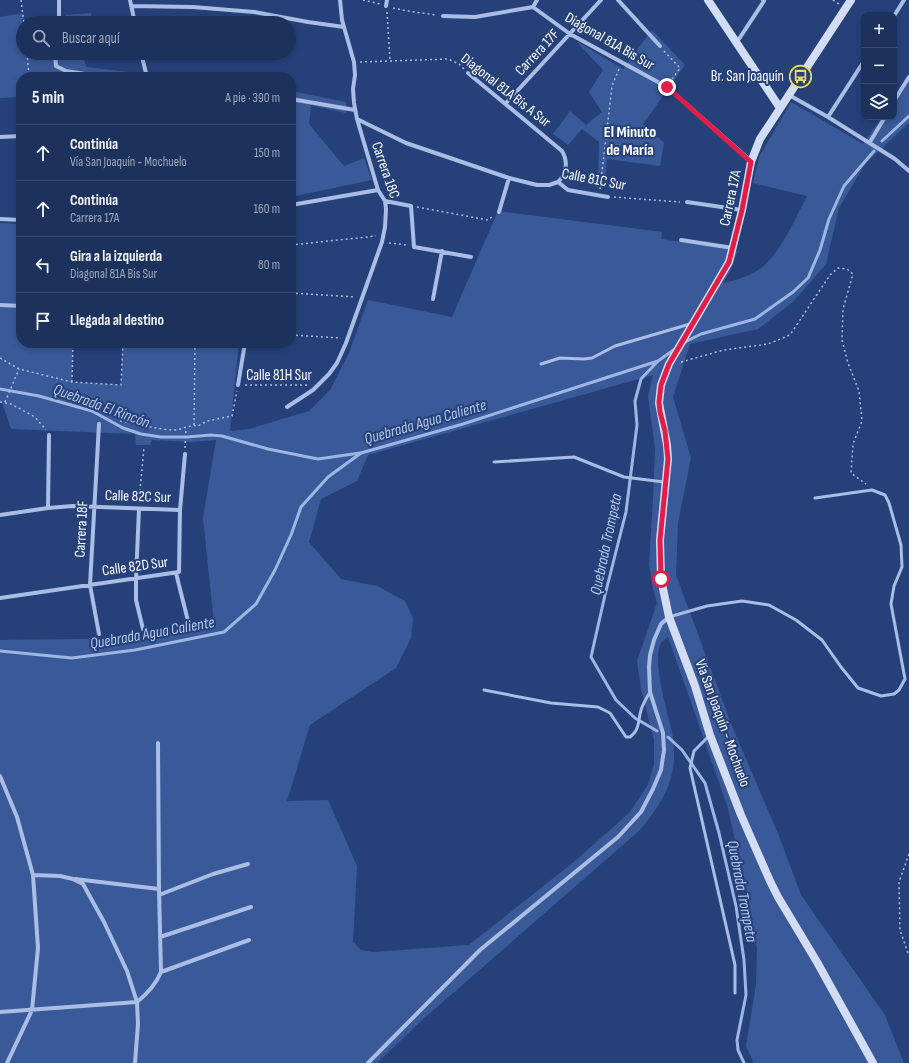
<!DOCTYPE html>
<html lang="es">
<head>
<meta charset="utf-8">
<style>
	body { margin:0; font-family:"Sofia Sans Condensed",sans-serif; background:#253962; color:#f1f3f6 }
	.controls { position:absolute; right:12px; top:12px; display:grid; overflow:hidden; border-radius:8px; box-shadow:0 2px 6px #0003 }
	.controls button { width:36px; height:36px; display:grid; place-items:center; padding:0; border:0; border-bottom:1px solid #3a4c72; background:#1c315c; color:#f1f3f6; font:20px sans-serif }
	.stop { position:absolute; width:12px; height:12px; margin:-9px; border:3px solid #e11d48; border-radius:50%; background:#fff }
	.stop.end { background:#e11d48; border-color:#fff; box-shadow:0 1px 4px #0008 }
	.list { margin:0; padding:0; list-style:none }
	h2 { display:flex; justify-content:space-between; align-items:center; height:52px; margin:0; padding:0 16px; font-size:17px }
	h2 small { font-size:13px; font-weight:400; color:#a0a9bb }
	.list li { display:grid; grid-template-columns:26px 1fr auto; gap:12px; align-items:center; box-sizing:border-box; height:56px; padding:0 16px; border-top:1px solid #3a4c72 }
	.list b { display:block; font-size:15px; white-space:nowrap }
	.list p { margin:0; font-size:13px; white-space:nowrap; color:#a0a9bb }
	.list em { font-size:13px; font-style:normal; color:#a0a9bb }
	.icon { flex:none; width:22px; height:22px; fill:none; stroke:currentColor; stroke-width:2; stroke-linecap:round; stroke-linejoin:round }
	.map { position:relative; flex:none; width:909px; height:1063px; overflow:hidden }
	.search { position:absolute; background:#1c315c; box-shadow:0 2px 6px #0003; left:16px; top:16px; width:280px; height:44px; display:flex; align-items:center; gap:10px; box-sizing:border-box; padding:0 14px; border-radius:22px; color:#a0a9bb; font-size:15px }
	.panel { position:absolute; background:#1c315c; box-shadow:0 2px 6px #0003; left:16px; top:72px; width:280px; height:276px; border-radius:16px }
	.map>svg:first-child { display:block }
</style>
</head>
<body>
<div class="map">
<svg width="909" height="1063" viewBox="0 0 909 1063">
	<rect width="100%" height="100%" fill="#26417a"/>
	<path fill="#3a5998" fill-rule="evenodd" d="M 23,13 L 24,23 L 23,23 L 23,53 L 83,53 L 86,67 L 174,77 L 21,77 L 21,97 L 0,98 L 0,17 Z
		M 91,13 L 92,23 L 66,23 L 65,15 Z
		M 652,30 L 685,65 L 643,124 L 664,143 L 660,166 L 607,159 L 605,183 L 598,182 L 599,142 L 582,129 L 568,145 L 553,134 L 570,111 L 586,125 L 602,112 L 589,92 L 603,70 L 576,41 L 623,69 Z
		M 909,79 L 909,123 L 865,164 L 839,208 L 826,264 L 794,301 L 758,329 L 690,344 L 673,397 L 691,458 L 678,523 L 676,575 L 732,726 L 779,836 L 801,895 L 885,1015 L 904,1063 L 754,1063 L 746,1046 L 756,985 L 757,948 L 741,865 L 727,805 L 668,637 C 666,639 662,641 661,643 C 651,658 668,714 672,732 C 674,744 675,756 673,769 C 669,792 655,812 640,830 L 421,1021 L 377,1063 L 0,1063 L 0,640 L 152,638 L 214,623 L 203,518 L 216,440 L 191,442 L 152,440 L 150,445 L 136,445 L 135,434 L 11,429 L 2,402 L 0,402 L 0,223 L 21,224 L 21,343 L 73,343 L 72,382 L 121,385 L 123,343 L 239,343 L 230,431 L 249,429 L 309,411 L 330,390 L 349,353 L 368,300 L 452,317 L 498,211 L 662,232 L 661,239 L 738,250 L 731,269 L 723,283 C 735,281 756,274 765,265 C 784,246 795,219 807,196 L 753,183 L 759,157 L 791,102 L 863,144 L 882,117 L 894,117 L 894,100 ZM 653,375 L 648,396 L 655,449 L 653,498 L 649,565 L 653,588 L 657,603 L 637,661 L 641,689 L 654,740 L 654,764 L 648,785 L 629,813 L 575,861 L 469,945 L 373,952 L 361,950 L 353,942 L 357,866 L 328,800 L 287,801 L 310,725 L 396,668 L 411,638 L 413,618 L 405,601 L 377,586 L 341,579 L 309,542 L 321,499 L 357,481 L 368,455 Z
		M 291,91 L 346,102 L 346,113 L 311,105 L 309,124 L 344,166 L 364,158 L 372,180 L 291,197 Z"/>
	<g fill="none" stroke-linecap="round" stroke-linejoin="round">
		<path stroke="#9eb6e4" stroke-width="3" d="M 882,141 L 909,116
			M 685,342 L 701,334 L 755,319 L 793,292 L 808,278 L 820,250 L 829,219 L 844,186 L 874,151
			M 0,389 L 39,396 L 92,411 L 123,428 L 141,434 L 161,437 L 187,437 L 211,435 L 222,436 L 268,449 L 318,459 L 360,453
			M 0,651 L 72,658 L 135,650 L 224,632 L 256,604 L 275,570 L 291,535 L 301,507 L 328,477 L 361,453 L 463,424 L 565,391 L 658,361
			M 657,731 L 635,718 L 616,700 L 591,657 L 605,595 L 626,512 L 637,425 L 635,401 L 641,379 L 658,361 L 675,349
			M 668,737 L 682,750 L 705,783 L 719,833 L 736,906 L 744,960 L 746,995 L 737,1040 L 738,1050 L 744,1063"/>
		<path stroke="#aabde4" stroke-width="1.5" stroke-dasharray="2 3" stroke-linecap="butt" d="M 21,0 L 24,23
			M 363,0 L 380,4
			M 833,0 L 839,4
			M 393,8 L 407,11 L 437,15
			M 387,12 L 390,60
			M 664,51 L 680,68 L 670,82
			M 27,53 L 29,77
			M 360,62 L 448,59 L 459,64 L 464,69
			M 600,189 L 612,86 L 619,69
			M 614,197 L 680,202
			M 417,207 L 488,220 L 493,216
			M 389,243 L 407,245
			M 291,245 L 376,236
			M 291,293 L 355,297
			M 291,335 L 341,338
			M 0,358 L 19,369 L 72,382 L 121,385 L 123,343
			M 681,362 L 724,350 L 768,344 L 790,335 L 830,275 L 838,268 L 847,269 L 853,274 L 843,309 L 842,340 L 848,363 L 859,391 L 862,421 L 853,444 L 851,473 L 866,484
			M 72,382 L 73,343
			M 245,385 L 308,385
			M 0,402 L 11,404 L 35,417 L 46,430
			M 5,402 L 19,369
			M 120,421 C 138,424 156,429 173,430 C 182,430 190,424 198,426 L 207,421 L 232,416 L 237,391
			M 194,425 L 195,343
			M 185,448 L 186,428
			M 139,501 L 144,447
			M 909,854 L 899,882 L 900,930 L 909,956"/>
		<path stroke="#aabde4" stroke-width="3" d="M 541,364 L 560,358 L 584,359 L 592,358 L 615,346 L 690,324
			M 494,462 L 574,457 L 624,477 L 664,482
			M 669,617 L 707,606 L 742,601 L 769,605 L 796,620 L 822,640 L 841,667 L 858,688 L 881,696 L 894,694 L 899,690 L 905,679 L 891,604 L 894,586 L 902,567 L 901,545 L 889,503 L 885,495 L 872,490 L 815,498
			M 484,690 L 551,703 L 598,707 L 610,713 L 626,737 L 630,737 C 640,730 638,720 641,710 C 643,704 647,697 650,692
			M 709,736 L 694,751 L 690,768 L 735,965 L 735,993"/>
		<path stroke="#aabde4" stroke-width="4" d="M 59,0 L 59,23
			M 130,0 L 135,23
			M 618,0 L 660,46
			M 131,6 L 193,7 L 254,12 L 308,22 L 344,27
			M 386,6 L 387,0
			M 533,7 L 537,0
			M 443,16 L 475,17 L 533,7 L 570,34 L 667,87 L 751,161
			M 894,16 L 904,0
			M 737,42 L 764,1 L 763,0
			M 55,53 L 56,66 L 66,71 L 104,77
			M 141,53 L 147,77
			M 468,73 L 562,151 C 568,161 567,174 558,182
			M 789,95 L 828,117 L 895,159 L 909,171
			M 291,99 L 355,110
			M 894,101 L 909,77
			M 506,103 L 601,0
			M 828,117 L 864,61
			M 357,119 L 406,143 L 509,178 L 537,185 L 549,185 L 558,182
			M 0,137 L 21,136
			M 870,142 L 885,117
			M 558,182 L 568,190 L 608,197
			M 385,201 L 411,206 L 414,247 L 471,257
			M 687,202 L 742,210
			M 291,205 L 378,190
			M 499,212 L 509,178
			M 0,219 L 21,220
			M 681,240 L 733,248
			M 433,299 L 442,251
			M 0,305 L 21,306
			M 238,385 L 245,343
			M 287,407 L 313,390 L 329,374 L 337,363 L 346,343 L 382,242 L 385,227 L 386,209 L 385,201 L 378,190 L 357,119 L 354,103 L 353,89 L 355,75 L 354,62 L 342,20 L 340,0
			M 48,508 L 49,435
			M 139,509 L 136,579 L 136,600 L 143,629
			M 0,515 L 48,508 L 73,506 L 180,510
			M 176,573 L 189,625
			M 0,598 L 179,572 L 180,510 L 185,454
			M 99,634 L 90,585 L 99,424
			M 0,776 L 17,817 L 33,875 L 38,948 L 32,1010 L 7,1063
			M 33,875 L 60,876 L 73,879 L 83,884 L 104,922 L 127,971 L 137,1002 L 138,1024 L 135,1063
			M 75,879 L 159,889
			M 159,895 L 213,874 L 248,864
			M 160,937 L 251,907
			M 161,972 L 249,940
			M 0,1012 L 137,1002 C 147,994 156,984 161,972 L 159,889 L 158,743
			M 368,1063 L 480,950 L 618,837 L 641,812 L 653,789 L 661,770 L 664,750 L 663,733 L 650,692 L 649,667 L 650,655 L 654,640 L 661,624 L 669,617"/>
		<path stroke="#d2ddf4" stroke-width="8" d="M 708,0 L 780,108
			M 851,0 L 760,139 L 751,162 L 742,210 L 729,262 L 669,364 L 661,385 L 659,403 L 667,445 L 668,459 L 660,540 L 661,579 L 669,617 L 695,686 L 710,735 L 741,815 L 770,881 L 778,897 L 817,962 L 873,1063"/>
	</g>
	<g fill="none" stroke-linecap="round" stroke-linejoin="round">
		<path stroke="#e11d48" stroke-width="5" d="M 661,579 L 660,540 L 668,459 L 665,431 L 660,412 L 659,402 L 661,385 L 669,364 L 729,262 L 742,210 L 751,162 L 667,87"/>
	</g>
	<defs>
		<symbol id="bus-ring" viewBox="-11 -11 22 22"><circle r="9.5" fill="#26417a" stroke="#ecd76f" stroke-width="1.5"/><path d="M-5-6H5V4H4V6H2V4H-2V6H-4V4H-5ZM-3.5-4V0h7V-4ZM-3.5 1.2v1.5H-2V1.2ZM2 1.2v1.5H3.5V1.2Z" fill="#ecd76f"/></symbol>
	</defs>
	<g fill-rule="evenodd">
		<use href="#bus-ring" x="788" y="64" width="25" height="25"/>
	</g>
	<g text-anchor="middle" stroke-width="4" stroke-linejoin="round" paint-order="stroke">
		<g font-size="15" fill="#fff" stroke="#26417a">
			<text transform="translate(610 41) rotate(30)" y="5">Diagonal 81A Bis Sur</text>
			<text transform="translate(537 52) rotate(-47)" y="5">Carrera 17F</text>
			<text transform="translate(506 90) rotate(38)" y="5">Diagonal 81A Bis A Sur</text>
			<text transform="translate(386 170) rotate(71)" y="5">Carrera 18C</text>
			<text transform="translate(594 179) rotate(11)" y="5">Calle 81C Sur</text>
			<text transform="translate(730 198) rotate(-78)" y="5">Carrera 17A</text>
			<text x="279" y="380">Calle 81H Sur</text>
			<text transform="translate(138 496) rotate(2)" y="5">Calle 82C Sur</text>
			<text transform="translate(81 529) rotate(-87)" y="5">Carrera 18F</text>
			<text transform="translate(135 566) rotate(-8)" y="5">Calle 82D Sur</text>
			<text transform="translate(723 723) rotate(70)" y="5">Vía San Joaquín - Mochuelo</text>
		</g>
		<g font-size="15" fill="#fff" stroke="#26417a" text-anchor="end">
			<text x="784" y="81">Br. San Joaquín</text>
		</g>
		<g font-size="16" font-weight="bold" fill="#fff" stroke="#26417a">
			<text x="630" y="137">El Minuto<tspan x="630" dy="18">de María</tspan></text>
		</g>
		<g font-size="16" font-style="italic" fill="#b5c7ec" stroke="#26417a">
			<text transform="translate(102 405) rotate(20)" y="6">Quebrada El Rincón</text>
			<text transform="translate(425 421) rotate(-16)" y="6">Quebrada Agua Caliente</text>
			<text transform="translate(605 544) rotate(-78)" y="6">Quebrada Trompeta</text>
			<text transform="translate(152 632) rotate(-10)" y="6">Quebrada Agua Caliente</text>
			<text transform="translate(743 891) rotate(79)" y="6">Quebrada Trompeta</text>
		</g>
	</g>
</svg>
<div class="controls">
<button>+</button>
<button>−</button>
<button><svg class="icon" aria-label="layers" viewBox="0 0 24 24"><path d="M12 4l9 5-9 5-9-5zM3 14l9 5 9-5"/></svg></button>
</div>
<div class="stop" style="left:661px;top:579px"></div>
<div class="stop end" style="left:667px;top:87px"></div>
<div class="search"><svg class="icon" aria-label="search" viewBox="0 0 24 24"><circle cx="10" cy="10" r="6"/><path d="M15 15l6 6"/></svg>Buscar aquí</div>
<section class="panel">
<h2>5 min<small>A pie · 390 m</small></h2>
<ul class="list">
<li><svg class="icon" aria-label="ahead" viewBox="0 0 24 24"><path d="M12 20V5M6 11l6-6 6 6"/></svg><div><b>Continúa</b><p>Vía San Joaquín - Mochuelo</p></div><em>150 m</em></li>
<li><svg class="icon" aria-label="ahead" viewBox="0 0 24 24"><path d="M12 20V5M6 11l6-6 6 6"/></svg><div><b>Continúa</b><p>Carrera 17A</p></div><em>160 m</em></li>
<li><svg class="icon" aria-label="left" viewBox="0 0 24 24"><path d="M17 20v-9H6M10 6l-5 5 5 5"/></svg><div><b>Gira a la izquierda</b><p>Diagonal 81A Bis Sur</p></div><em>80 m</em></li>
<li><svg class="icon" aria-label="arrive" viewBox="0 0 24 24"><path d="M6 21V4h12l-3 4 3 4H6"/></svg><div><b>Llegada al destino</b></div></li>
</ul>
</section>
</div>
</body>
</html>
